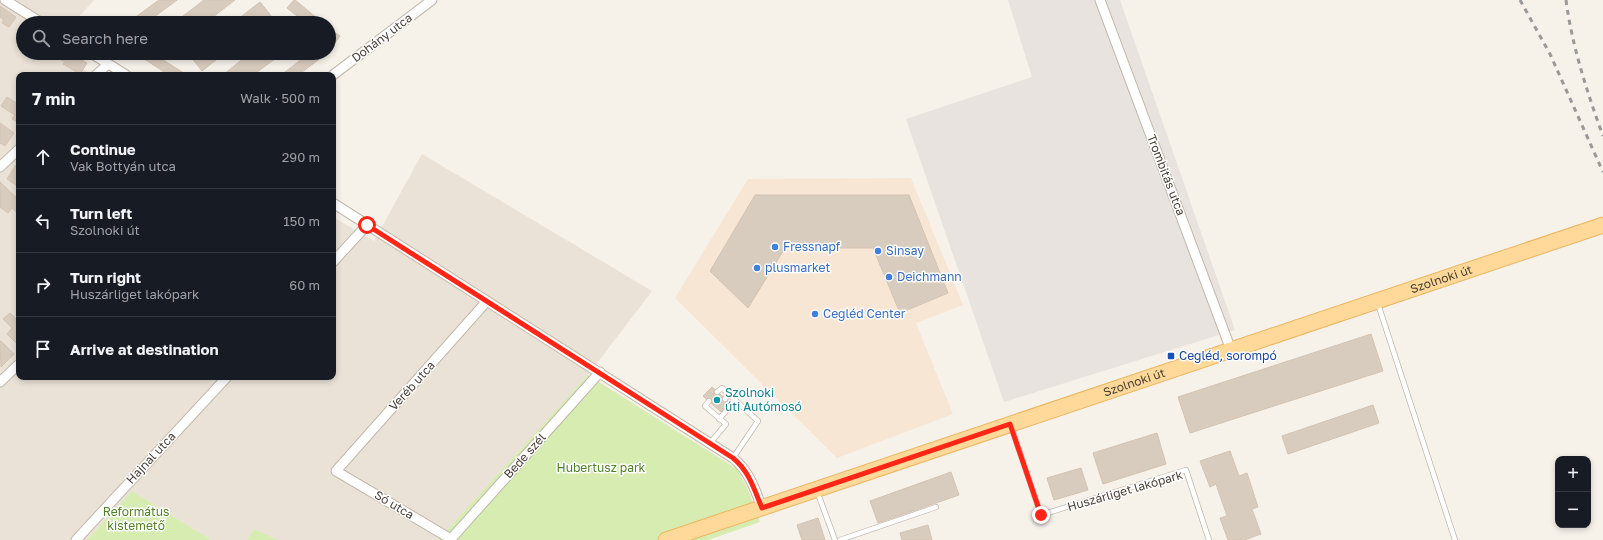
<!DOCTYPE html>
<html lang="en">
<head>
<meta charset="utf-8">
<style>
	body { margin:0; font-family:"Golos Text",sans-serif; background:#20242c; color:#f1f3f6 }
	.controls { position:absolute; right:12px; bottom:12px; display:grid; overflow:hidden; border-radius:8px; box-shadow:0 2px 6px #0003 }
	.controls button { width:36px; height:36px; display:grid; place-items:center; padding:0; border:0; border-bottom:1px solid #363941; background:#171b24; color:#f1f3f6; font:20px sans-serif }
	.stop { position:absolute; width:12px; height:12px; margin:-9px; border:3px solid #ff2617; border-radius:50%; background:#fff }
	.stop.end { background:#ff2617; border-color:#fff; box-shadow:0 1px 4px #0008 }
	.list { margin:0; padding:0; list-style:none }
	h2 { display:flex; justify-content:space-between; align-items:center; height:52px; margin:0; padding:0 16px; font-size:17px }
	h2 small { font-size:13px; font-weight:400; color:#9ea1a6 }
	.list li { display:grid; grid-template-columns:26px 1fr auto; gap:12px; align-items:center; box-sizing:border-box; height:64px; padding:0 16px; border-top:1px solid #363941 }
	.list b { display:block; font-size:15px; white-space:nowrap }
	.list p { margin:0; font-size:13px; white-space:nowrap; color:#9ea1a6 }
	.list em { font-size:13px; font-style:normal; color:#9ea1a6 }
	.icon { flex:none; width:22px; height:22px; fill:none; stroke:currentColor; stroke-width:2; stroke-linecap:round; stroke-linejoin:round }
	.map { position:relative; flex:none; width:1603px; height:540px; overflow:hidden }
	.search { position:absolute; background:#171b24; box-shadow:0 2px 6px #0003; left:16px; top:16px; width:320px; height:44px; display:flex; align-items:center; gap:10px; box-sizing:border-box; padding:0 14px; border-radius:22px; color:#9ea1a6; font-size:15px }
	.panel { position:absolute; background:#171b24; box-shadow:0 2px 6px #0003; left:16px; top:72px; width:320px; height:308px; border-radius:8px }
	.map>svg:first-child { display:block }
</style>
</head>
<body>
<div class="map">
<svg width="1603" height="540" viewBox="0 0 1603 540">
	<rect width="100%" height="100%" fill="#f6f1e9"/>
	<path fill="#eae2d7" d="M 0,0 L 94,0 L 73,23 L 23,23 L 23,53 L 56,53 L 93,75 L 19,75 L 19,377 L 333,377 L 333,217 L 374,241 L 422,154 L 652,291 L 588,375 L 438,540 L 278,540 L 254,529 L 247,540 L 211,540 L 132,491 L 87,540 L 0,540 Z"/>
	<path fill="#f8e6d4" d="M 911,178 L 963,305 L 916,323 L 953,414 L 837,458 L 675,298 L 748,179 Z"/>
	<path fill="#e8e3de" d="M 1008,0 L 1120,0 L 1235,330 L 1004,402 L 906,119 L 1032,77 Z"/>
	<path fill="#d6ecb0" d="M 588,375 L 737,469 L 747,487 L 760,522 L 708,540 L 438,540 Z
		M 132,491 L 211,540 L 87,540 Z
		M 254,529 L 278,540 L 247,540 Z"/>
	<path fill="#d8ccbe" stroke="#d4c3b1" d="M 159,0 L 177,0 L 146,23 L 136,23 L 133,19 Z
		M 204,0 L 235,0 L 205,23 L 174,23 Z
		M 294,0 L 295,0 L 323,23 L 306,23 L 287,8 Z
		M 260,2 L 272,17 L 264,23 L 233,23 Z
		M 0,6 L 16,17 L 9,27 L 2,23 L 4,20 L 0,17 Z
		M 329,28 L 340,36 L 333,45 L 329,42 Z
		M 50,53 L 68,53 L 63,61 Z
		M 70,53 L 87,63 L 80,74 L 63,64 Z
		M 135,53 L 152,53 L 187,75 L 169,75 Z
		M 194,53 L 225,53 L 202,71 L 190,56 Z
		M 250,53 L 283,53 L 253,75 L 223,75 Z
		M 310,53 L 319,53 L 322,57 L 298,75 L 281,75 Z
		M 7,97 L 19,105 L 19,123 L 12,119 L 15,115 L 1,106 Z
		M 0,123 L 14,133 L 5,146 L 0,143 Z
		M 16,165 L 19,166 L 19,187 L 7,179 Z
		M 0,182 L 19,200 L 19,215 L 12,208 L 8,213 L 0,207 Z
		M 755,195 L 909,195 L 948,293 L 900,313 L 873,248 L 785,248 L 748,308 L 710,271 Z
		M 10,313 L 19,322 L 19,346 L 7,334 L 12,328 L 3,319 Z
		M 1371,334 L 1383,371 L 1190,433 L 1178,397 Z
		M 1,341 L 14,354 L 1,367 L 0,342 Z
		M 712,387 L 730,403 L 721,412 L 703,396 Z
		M 1373,405 L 1379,423 L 1288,454 L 1282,436 Z
		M 1157,433 L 1166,464 L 1103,484 L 1093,453 Z
		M 1230,451 L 1239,476 L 1247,473 L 1258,507 L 1252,509 L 1261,534 L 1244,540 L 1228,540 L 1220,518 L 1227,516 L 1216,484 L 1210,487 L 1200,461 Z
		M 1081,468 L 1088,490 L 1054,500 L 1047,478 Z
		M 951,472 L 959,495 L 878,523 L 870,501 Z
		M 818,518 L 825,540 L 802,540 L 797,525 Z
		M 928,525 L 932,540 L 902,540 L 900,533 Z"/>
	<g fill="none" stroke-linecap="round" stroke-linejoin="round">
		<defs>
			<path id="lane" d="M 1378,304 L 1455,540
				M 717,392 L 722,388 L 758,421 L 733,458
				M 725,399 L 729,394
				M 709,401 L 705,406 L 726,424 L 710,443
				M 719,419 L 736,400
				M 1011,426 L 1041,515 L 1186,470 L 1209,540
				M 817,491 L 835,540
				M 840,540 L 936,507"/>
			<path id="street" d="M 5,0 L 42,23
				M 1100,0 L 1231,350
				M 91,53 L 126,75
				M 96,75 L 108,64
				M 333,75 L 432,0
				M 0,167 L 19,149
				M 333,203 L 733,458 C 749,471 755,489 762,508
				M 333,262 L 367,225
				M 487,301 L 336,471 L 451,539 L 600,372
				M 0,382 L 19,364
				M 76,540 L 227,377"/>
			<g id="primary">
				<path id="s1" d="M 666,540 L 1603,225"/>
			</g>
		</defs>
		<use href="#lane" stroke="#c2b8ab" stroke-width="6"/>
		<use href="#street" stroke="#c2b8ab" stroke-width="11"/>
		<use href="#primary" stroke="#ecb661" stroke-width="17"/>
		<use href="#lane" stroke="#fff" stroke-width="4.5"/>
		<use href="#street" stroke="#fff" stroke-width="9"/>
		<use href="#primary" stroke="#ffd999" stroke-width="15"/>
		<path stroke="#999" stroke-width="3" stroke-dasharray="5 5" stroke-linecap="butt" d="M 1520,0 L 1550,54 L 1603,172
			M 1566,0 C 1572,46 1587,92 1603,136"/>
	</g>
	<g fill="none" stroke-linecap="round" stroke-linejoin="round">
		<path stroke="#ff2617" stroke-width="5" d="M 367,225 L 733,458 C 749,471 754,489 762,508 L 1010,424 L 1041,515"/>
	</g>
	<g fill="#3f7fe0" stroke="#fff" stroke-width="1.5">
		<circle cx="775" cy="247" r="4"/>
		<circle cx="878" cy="251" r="4"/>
		<circle cx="757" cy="268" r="4"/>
		<circle cx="889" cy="277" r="4"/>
		<circle cx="815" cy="314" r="4"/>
	</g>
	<rect fill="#1a4fb4" stroke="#fff" stroke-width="1.5" x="1167" y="352" width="8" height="8" rx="2"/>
	<circle fill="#0f9aa8" stroke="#fff" stroke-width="1.5" cx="717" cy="400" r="4"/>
	<g text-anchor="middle" stroke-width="3" stroke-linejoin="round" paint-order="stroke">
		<g font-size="12" fill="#4a4137" stroke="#fff">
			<text transform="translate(382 38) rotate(-37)" y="4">Dohány utca</text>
			<text transform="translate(1166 175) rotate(69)" y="4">Trombitás utca</text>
			<text dy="4" stroke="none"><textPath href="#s1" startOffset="818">Szolnoki út</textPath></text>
			<text dy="4" stroke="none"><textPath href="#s1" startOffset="494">Szolnoki út</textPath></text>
			<text transform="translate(412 386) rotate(-48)" y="4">Veréb utca</text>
			<text transform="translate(525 456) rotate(-48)" y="4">Bede szél</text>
			<text transform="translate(151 458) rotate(-47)" y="4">Hajnal utca</text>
			<text transform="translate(1125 491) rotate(-16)" y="4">Huszárliget lakópark</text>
			<text transform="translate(394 505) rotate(31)" y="4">Só utca</text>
		</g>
		<g font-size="12" fill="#366cbe" stroke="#fff" text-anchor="start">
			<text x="783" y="251">Fressnapf</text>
			<text x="886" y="255">Sinsay</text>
			<text x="765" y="272">plusmarket</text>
			<text x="897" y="281">Deichmann</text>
			<text x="823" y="318">Cegléd Center</text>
		</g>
		<g font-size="12" fill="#164399" stroke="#fff" text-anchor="start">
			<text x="1179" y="360">Cegléd, sorompó</text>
		</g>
		<g font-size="12" fill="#0d838f" stroke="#fff" text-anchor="start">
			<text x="725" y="397">Szolnoki<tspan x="725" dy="14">úti Autómosó</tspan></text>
		</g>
		<g font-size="12" fill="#508125" stroke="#fff">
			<text x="601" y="472">Hubertusz park</text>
			<text x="136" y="516">Református<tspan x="136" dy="14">kistemető</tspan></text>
		</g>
	</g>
</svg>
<div class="controls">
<button>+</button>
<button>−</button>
</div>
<div class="stop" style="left:367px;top:225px"></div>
<div class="stop end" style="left:1041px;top:515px"></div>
<div class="search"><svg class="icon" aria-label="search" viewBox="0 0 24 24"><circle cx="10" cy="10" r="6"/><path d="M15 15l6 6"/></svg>Search here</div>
<section class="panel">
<h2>7 min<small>Walk · 500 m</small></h2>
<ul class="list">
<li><svg class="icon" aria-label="ahead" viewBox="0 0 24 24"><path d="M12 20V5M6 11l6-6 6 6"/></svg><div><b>Continue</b><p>Vak Bottyán utca</p></div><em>290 m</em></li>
<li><svg class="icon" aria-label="left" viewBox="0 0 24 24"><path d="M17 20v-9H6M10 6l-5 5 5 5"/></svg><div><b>Turn left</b><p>Szolnoki út</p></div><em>150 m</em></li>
<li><svg class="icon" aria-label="right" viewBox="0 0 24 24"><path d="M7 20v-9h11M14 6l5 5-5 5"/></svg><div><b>Turn right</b><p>Huszárliget lakópark</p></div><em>60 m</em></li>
<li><svg class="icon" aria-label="arrive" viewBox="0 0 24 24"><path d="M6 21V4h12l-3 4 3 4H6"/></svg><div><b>Arrive at destination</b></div></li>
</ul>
</section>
</div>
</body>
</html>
